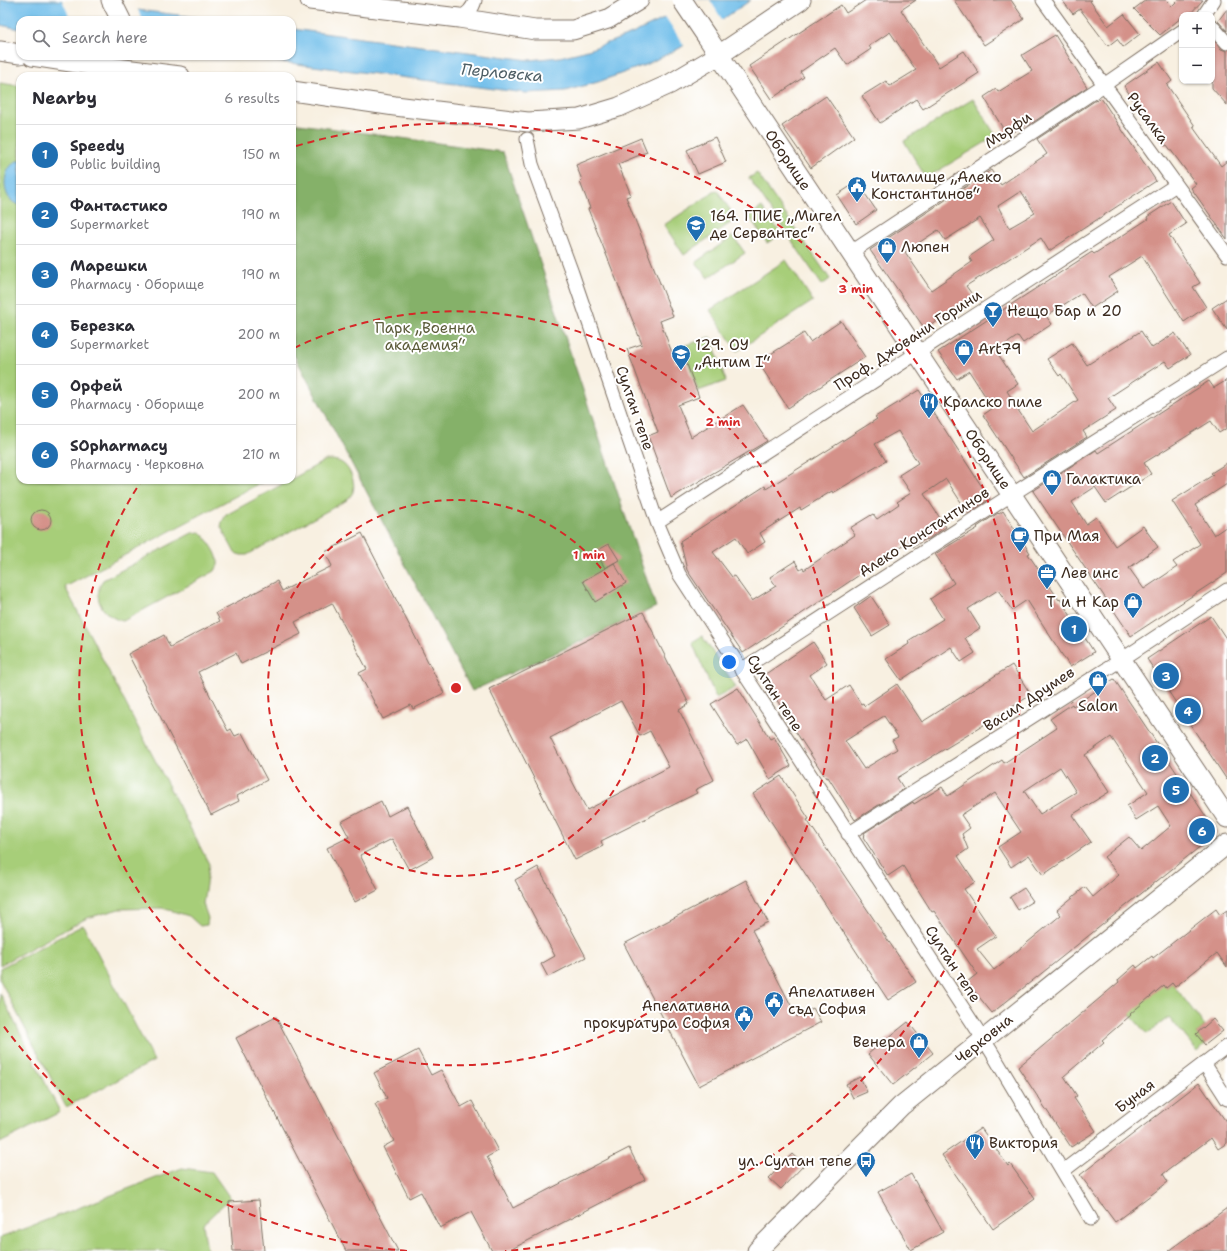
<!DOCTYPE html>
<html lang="en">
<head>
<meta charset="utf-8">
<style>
	body { margin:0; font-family:"Shantell Sans",sans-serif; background:#f7f7f7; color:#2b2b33 }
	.controls { position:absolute; right:12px; top:12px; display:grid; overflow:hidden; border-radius:8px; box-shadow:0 1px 3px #0004 }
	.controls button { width:36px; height:36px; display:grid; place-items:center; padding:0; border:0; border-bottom:1px solid #e1e1e2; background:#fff; color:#2b2b33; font:20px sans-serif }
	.you { position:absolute; left:729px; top:662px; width:14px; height:14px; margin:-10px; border:3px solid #fff; border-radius:50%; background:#1a73e8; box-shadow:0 0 0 6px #1a73e833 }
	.badge { display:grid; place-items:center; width:26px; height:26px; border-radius:50%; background:#1f6fb2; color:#fff; font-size:13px; font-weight:700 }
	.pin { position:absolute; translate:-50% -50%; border:2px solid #fff; box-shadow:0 1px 4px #0006 }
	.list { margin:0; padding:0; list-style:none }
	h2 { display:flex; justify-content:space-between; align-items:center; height:52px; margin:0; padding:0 16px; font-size:17px }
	h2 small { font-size:13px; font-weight:400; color:#7c7c81 }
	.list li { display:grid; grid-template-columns:26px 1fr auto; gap:12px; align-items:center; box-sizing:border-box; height:60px; padding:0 16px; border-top:1px solid #e1e1e2 }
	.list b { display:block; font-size:15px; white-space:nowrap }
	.list p { margin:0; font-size:13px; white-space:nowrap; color:#7c7c81 }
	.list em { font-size:13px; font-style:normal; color:#7c7c81 }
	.icon { flex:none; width:22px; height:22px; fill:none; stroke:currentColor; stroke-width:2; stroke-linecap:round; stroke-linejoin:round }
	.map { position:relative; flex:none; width:1227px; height:1251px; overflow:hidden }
	.search { position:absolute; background:#fff; box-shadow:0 1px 3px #0004; left:16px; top:16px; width:280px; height:44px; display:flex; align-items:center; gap:10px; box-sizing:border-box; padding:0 14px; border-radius:12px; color:#7c7c81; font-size:15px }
	.panel { position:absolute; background:#fff; box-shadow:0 1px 3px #0004; left:16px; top:72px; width:280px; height:412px; border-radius:12px }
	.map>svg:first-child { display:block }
</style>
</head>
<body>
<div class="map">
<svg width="1227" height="1251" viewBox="0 0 1227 1251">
	<rect width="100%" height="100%" fill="#fff"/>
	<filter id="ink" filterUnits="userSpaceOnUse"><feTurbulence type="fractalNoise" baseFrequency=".025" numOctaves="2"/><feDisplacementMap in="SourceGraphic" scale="8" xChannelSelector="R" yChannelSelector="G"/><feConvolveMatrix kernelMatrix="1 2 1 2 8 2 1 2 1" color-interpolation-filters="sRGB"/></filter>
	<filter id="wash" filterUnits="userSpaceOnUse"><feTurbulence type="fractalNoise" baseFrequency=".012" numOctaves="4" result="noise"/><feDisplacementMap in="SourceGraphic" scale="16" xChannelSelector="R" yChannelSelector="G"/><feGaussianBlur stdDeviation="0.9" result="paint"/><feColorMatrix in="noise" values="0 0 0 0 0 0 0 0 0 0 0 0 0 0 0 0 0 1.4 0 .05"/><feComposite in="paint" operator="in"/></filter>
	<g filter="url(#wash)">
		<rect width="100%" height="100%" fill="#f8f0e1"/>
		<path fill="#a7ce79" stroke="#717c4c" d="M 0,83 L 20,86 L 20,480 L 266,480 L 65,587 L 209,864 L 203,904 L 208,918 L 207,925 L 200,926 L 189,916 L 162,908 L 119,909 L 87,918 L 0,965 Z
			M 973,99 L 996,136 L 926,178 L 904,141 Z
			M 757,173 L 830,279 L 822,285 L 749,178 Z
			M 717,190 L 736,219 L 684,255 L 664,225 Z
			M 762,207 L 781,234 L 767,243 L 749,216 Z
			M 733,236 L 745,253 L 708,278 L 696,262 Z
			M 786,260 L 813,301 L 737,351 L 710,310 Z
			M 711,337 L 726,381 L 698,391 L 683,346 Z
			M 326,460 C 332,460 337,460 342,463 C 350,468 356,483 353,492 C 352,495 349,497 347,500 L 247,555 L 241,555 L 235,553 L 221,527 L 222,522 L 226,515 L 290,480 L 292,480 L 292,479 Z
			M 200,532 C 207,539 220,555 218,565 C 217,567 216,569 215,571 L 123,621 C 108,618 95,605 99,589 C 99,586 101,583 103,580 L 192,533 Z
			M 702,636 L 736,687 L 716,698 L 692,642 Z
			M 83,925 L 154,1061 L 66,1107 L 0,980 L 0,968 Z
			M 1162,982 L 1166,988 L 1172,983 L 1205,1026 L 1196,1034 L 1205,1045 L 1198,1052 L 1169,1017 L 1147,1034 L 1126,1010 Z
			M 0,993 L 60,1112 L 0,1143 Z
			M 182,1168 L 212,1172 L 230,1198 L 203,1224 L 207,1251 L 0,1251 L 0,1238 Z"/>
		<path fill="#85b169" stroke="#606e44" d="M 292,123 L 503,152 L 656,607 L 472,691 L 292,351 Z"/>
		<path fill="#6fbeea" stroke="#557484" d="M 0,0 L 56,0 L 219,20 L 20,20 L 20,29 L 0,25 Z
			M 690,0 L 751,0 L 680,48 L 645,65 L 598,82 L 565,91 L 526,93 L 234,56 L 292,56 L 292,29 L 529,60 L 560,57 L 588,50 L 632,34 L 661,20 Z
			M 20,160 L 20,205 C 0,202 0,165 20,160 Z"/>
		<path fill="#f8f0e1" d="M 62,0 L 72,0 L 137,8 L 143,20 L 71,20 Z
			M 687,0 L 710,0 L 723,21 L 685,47 L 664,15 Z"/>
		<g id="blocks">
			<path fill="#d49189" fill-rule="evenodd" d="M 866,0 L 916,0 L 901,10 L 939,67 L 964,51 L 979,73 L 923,109 L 916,99 L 880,123 L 862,96 L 886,81 L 890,86 L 916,70 L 890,32 L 869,46 L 871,49 L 847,65 L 835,48 L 800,72 L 804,77 L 771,99 L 749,66 L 841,5 L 846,13 Z
				M 954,0 L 1011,0 L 1024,19 L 984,45 Z
				M 1062,0 L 1092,0 L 1090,1 L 1108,26 L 1124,14 L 1140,34 L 1123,47 L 1117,39 L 1108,46 L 1080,9 L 1073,14 Z
				M 1146,0 L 1166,0 L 1172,6 L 1178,0 L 1203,0 L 1189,15 L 1182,15 L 1182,17 L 1160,35 L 1134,9 Z
				M 1227,9 L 1227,31 L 1218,21 Z
				M 1055,35 L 1087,87 L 1029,125 L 1027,124 L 1007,135 L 984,97 L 996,89 L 998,92 L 1032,71 L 1022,55 Z
				M 1212,38 L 1221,49 L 1227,51 L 1227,105 L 1212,88 Z
				M 1159,62 L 1172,81 L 1167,85 L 1195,126 L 1193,127 L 1221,166 L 1227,161 L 1227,239 L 1191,188 L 1196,184 L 1167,145 L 1165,146 L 1124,86 Z
				M 826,96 L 854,137 L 811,168 L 782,126 Z
				M 1101,98 L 1156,181 L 1049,251 L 1041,238 L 1007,260 L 966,286 L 974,297 L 925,329 L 870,250 L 991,170 L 1001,185 L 1047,154 L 1037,139 L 1096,100 L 1096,101 ZM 1021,191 L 1035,213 L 1009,228 L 998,206 ZM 980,218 L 994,240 L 969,257 L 972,262 L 931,290 L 905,252 L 938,230 L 945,240 Z
				M 715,137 L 726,162 L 698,174 L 687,150 Z
				M 641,138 L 647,152 L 618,164 L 631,195 L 626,197 L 673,316 L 660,321 L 676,363 L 685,359 L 699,397 L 678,405 L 691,437 L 743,405 L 767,441 L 671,498 L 648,436 L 658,432 L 627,349 L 642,344 L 588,209 L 590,208 L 580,182 L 582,180 L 576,165 Z
				M 857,182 L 876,210 L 856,224 L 837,195 Z
				M 1171,201 L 1186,224 L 1169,235 L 1200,283 L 1193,287 L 1206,307 L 1184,322 L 1142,256 L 1109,277 L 1118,291 L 1092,308 L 1082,293 L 1046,316 L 1052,324 L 1023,343 L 1018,336 L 996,351 L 1018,384 L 1007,391 L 1019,410 L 1018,410 L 1032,431 L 1078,400 L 1061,374 L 1059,376 L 1047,359 L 1072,343 L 1087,365 L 1141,331 L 1152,348 L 1175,333 L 1190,355 L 1170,368 L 1165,361 L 1108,398 L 1116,410 L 1083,431 L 1087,437 L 1024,477 L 983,415 L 993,408 L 969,371 L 957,379 L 938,352 L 1092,252 L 1094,254 L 1148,219 L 1147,217 Z
				M 1227,298 L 1227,330 L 1212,308 Z
				M 841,321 L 865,357 L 788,408 L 758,362 L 804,333 L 810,342 Z
				M 1227,380 L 1227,428 L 1219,433 L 1211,421 L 1144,463 L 1151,474 L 1106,503 L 1095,487 L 1072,502 L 1086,524 L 1096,517 L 1115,546 L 1143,526 L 1158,547 L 1129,568 L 1144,589 L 1177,567 L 1173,562 L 1200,544 L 1172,501 L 1213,475 L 1211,473 L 1227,463 L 1227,484 L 1195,505 L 1214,535 L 1227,526 L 1227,573 L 1131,636 L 1033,491 L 1096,450 L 1098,453 L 1209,381 L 1214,388 Z
				M 919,390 L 990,499 L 968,513 L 946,479 L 924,494 L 946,527 L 927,540 L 926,539 L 913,547 L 910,541 L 743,653 L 687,570 L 680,541 L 765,486 L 766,489 L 877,419 L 875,417 ZM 898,431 L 918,463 L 899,475 L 911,493 L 897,502 L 899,504 L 877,519 L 873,514 L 850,528 L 855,535 L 804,570 L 803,568 L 800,570 L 795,561 L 770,577 L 776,586 L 752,601 L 734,576 L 732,577 L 713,552 L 736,537 L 747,554 L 765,542 L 760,533 L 800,508 L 801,510 L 832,491 L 833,493 L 886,461 L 875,444 Z
				M31 520a10 10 0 1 1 20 0a10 10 0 1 1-20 0Z
				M 1003,511 L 1030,553 L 1028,554 L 1059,600 L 1060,599 L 1094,652 L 1070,667 L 1027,600 L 1012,610 L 998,590 L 968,609 L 980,628 L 965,638 L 975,653 L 961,662 L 951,647 L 901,680 L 886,659 L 909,644 L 908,641 L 943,619 L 930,599 L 954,583 L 935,554 L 978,528 L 977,527 L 998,513 L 999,514 Z
				M 362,533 L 444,693 L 413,709 L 411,705 L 383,719 L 359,673 L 367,669 L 332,603 L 295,622 L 301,634 L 241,664 L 236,653 L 198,672 L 228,731 L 231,729 L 235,736 L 242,733 L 267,780 L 237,796 L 239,801 L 211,815 L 128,654 L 164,635 L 170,647 L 220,621 L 216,613 L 277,581 L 282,591 L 332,566 L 325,552 Z
				M 609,544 L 619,560 L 605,568 L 595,552 Z
				M 614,563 L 626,583 L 595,602 L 583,581 Z
				M 871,596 L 890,625 L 872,636 L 854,608 Z
				M 643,612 L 689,704 L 679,710 L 714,780 L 695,790 L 697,793 L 601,841 L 603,846 L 575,860 L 489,689 ZM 621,701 L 640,736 L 650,731 L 669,767 L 587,810 L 550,738 Z
				M 1211,616 L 1227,640 L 1227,780 L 1147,659 Z
				M 813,642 L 827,663 L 810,675 L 826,700 L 849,685 L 861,704 L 863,703 L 864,706 L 897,684 L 922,722 L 1012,665 L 1031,695 L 971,733 L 897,778 L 904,789 L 855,820 L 828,777 L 826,778 L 792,726 L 793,726 L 778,702 L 761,677 ZM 884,716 L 898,737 L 892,740 L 897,749 L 864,769 L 845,741 Z
				M 1114,679 L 1217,833 L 992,1013 L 967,982 L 977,974 L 934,911 L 932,912 L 903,866 L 888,876 L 863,837 L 865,835 L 864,833 L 913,802 L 914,804 L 942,787 L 948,796 L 1002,760 L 1004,763 L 1057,728 L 1050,719 L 1072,704 L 1073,706 ZM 1111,737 L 1148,792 L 1127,806 L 1136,820 L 1158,806 L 1171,826 L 1141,851 L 1129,837 L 1104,857 L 1119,875 L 1093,897 L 1085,887 L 1057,910 L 1061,915 L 994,970 L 977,949 L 996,936 L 964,889 L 975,882 L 958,856 L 968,849 L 962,834 L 970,828 L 961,815 L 995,793 L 1021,832 L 998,847 L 1011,867 L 1029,855 L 1043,875 L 1091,842 L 1072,815 L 1109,792 L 1085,755 ZM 1060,767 L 1076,792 L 1040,814 L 1024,791 Z
				M 738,688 L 770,739 L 774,737 L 791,766 L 770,779 L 747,739 L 737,745 L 711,704 Z
				M 781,776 L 809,819 L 807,820 L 916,982 L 888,1000 L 753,794 Z
				M 381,801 L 388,816 L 407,806 L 433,857 L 409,870 L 392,839 L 360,855 L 378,890 L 355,902 L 327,848 L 349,837 L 341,822 Z
				M 538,867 L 586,957 L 548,977 L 541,964 L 555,956 L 515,880 Z
				M 746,880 L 768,922 L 752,930 L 797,1017 L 813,1008 L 821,1022 L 699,1086 L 624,944 Z
				M 1024,888 L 1033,901 L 1018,910 L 1010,897 Z
				M 1216,909 L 1220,915 L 1227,910 L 1227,967 L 1217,953 L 1175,987 L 1172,983 L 1166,988 L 1164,985 L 1130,1014 L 1131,1015 L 1102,1040 L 1104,1042 L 1064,1076 L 1077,1096 L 1074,1098 L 1096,1131 L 1071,1147 L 1018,1067 L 1119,982 L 1118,980 L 1135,965 L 1137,968 L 1152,956 L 1153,958 Z
				M 276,1017 L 398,1251 L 346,1251 L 236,1038 Z
				M 1213,1019 L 1223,1031 L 1205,1045 L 1196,1034 Z
				M 908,1022 L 933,1053 L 893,1085 L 868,1054 Z
				M 418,1050 L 431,1075 L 441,1070 L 461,1107 L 472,1101 L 498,1151 L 487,1157 L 513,1208 L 629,1148 L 645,1180 L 508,1251 L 492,1251 L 471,1212 L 440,1228 L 421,1192 L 409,1198 L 383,1147 L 394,1141 L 375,1104 L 387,1098 L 374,1073 Z
				M 860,1077 L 867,1092 L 853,1098 L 846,1084 Z
				M 1199,1083 L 1227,1123 L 1227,1143 L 1218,1149 L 1211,1138 L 1163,1174 L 1168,1182 L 1115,1222 L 1080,1175 Z
				M 981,1128 L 1008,1166 L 1010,1164 L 1035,1199 L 993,1229 L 942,1155 Z
				M 792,1154 L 804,1165 L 781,1189 L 769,1178 Z
				M 911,1174 L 943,1232 L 911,1250 L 878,1192 Z
				M 259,1200 L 264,1251 L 233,1251 L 229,1202 Z
				M 1227,1208 L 1227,1251 L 1168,1251 Z"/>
		</g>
	</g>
	<g filter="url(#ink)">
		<use href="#blocks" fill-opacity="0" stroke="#7d6f62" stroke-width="1"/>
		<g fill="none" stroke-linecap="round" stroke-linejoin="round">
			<defs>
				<path id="street" d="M 1043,0 L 1227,255
					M 1204,15 L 1214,0
					M 459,18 C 468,14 473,9 475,0
					M 1212,26 L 1227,43
					M 527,139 L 532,164 L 572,273 L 657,522 L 679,574 L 991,1051 L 1091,1219
					M 850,253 L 1104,85 L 1182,31
					M 657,522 L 1176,185
					M 741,670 L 1011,495 L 1227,358
					M 848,834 L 1121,660 L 1227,590
					M 1204,1063 L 1227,1099
					M 1063,1171 L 1227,1046"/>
				<path id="secondary" d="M 111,0 L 121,20
					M 310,0 L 459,18 L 535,30 L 573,30 L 608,19 L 639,0
					M 707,37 L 1227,818
					M 0,51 L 20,54
					M 32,56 L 84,64 L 180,76
					M 292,91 L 395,106 L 528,122 L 579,119 L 619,107 L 670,84 L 719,55 L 801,0
					M 757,1251 L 901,1106 L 1227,844"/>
			</defs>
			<use href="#street" stroke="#7d6f62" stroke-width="15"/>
			<use href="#secondary" stroke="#7d6f62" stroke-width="21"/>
			<use href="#street" stroke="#fff" stroke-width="13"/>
			<use href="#secondary" stroke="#fff" stroke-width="19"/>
			<defs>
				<path id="secondary-bridge" d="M 682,0 L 707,37"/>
			</defs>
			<use href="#secondary-bridge" stroke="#7d6f62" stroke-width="21" stroke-linecap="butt"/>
			<use href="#secondary-bridge" stroke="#fff" stroke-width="19"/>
		</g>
	</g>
	<g fill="none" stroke="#d62828" stroke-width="2" stroke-dasharray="7 5">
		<circle cx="456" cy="688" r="188"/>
		<path d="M294 348A377 377 0 1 1 140 483"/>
		<path d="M407 1251A565 565 0 0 1 2 1024M296 146A565 565 0 1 1 505 1251"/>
	</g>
	<defs>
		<symbol id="civic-pin" viewBox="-11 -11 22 30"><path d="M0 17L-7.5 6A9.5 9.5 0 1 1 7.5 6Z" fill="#1f6fb2" stroke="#fff"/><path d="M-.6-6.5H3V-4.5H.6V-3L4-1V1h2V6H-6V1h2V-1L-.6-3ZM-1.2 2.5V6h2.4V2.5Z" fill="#fff"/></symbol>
		<symbol id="school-pin" viewBox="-11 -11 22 30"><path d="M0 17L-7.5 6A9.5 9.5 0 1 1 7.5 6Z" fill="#1f6fb2" stroke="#fff"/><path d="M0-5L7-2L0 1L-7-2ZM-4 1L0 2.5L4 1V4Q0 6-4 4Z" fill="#fff"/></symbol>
		<symbol id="shop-pin" viewBox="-11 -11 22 30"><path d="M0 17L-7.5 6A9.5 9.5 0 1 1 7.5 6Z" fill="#1f6fb2" stroke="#fff"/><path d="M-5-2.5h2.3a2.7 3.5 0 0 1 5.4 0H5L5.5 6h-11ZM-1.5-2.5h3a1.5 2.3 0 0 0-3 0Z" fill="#fff"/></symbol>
		<symbol id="bar-pin" viewBox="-11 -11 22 30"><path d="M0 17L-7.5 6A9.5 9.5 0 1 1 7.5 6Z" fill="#1f6fb2" stroke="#fff"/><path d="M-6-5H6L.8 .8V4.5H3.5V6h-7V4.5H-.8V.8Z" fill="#fff"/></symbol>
		<symbol id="restaurant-pin" viewBox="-11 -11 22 30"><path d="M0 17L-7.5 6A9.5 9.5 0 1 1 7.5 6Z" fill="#1f6fb2" stroke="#fff"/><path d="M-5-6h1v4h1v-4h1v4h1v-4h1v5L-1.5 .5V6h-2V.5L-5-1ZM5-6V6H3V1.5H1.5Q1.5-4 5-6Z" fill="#fff"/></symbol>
		<symbol id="cafe-pin" viewBox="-11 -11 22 30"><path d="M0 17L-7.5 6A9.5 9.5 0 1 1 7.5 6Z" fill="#1f6fb2" stroke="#fff"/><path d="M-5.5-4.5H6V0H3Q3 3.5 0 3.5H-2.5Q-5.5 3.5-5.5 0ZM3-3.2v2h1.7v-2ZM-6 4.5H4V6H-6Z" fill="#fff"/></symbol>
		<symbol id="office-pin" viewBox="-11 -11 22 30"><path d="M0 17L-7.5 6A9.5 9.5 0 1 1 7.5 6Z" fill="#1f6fb2" stroke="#fff"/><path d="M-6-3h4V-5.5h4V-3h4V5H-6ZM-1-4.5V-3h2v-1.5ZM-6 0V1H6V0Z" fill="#fff"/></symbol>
		<symbol id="bus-pin" viewBox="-11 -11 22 30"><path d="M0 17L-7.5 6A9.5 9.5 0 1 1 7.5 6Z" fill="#1f6fb2" stroke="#fff"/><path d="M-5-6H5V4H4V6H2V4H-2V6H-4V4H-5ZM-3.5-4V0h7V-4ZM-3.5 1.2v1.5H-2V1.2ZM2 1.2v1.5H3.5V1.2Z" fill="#fff"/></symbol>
	</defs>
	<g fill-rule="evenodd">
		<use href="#civic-pin" x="846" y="175" width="22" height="30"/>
		<use href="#school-pin" x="685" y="214" width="22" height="30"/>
		<use href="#shop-pin" x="876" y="236" width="22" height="30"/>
		<use href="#bar-pin" x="982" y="300" width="22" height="30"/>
		<use href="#shop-pin" x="953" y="338" width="22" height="30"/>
		<use href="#school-pin" x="670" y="343" width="22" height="30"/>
		<use href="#restaurant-pin" x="918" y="391" width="22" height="30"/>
		<use href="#shop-pin" x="1041" y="468" width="22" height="30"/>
		<use href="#cafe-pin" x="1009" y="525" width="22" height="30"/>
		<use href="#office-pin" x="1036" y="562" width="22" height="30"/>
		<use href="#shop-pin" x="1122" y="591" width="22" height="30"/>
		<use href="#shop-pin" x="1087" y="669" width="22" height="30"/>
		<use href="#civic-pin" x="763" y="990" width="22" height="30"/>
		<use href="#civic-pin" x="733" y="1004" width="22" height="30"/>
		<use href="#shop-pin" x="908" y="1031" width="22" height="30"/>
		<use href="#restaurant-pin" x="964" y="1132" width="22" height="30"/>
		<use href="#bus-pin" x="855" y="1150" width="22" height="30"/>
	</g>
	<g text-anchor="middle" stroke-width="4" stroke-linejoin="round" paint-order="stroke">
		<g font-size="15" fill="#3b2a1e" stroke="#fff">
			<text transform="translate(1148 118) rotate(54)" y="5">Русалка</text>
			<text transform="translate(1008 130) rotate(-34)" y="5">Мърфи</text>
			<text transform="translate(788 160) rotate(56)" y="5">Оборище</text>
			<text transform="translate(908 340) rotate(-33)" y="5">Проф. Джовани Горини</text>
			<text transform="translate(635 408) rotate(71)" y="5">Султан тепе</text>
			<text transform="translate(988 459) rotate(56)" y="5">Оборище</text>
			<text transform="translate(924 532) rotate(-33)" y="5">Алеко Константинов</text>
			<text transform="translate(775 693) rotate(57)" y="5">Султан тепе</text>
			<text transform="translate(1029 699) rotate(-33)" y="5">Васил Друмев</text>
			<text transform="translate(953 964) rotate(57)" y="5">Султан тепе</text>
			<text transform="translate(984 1039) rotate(-39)" y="5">Черковна</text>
			<text transform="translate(1135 1096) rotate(-37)" y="5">Буная</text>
		</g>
		<g font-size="15" fill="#3b2a1e" stroke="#fff" text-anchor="start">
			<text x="871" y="182">Читалище „Алеко<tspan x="871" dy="17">Константинов“</tspan></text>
			<text x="710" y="221">164. ГПИЕ „Мигел<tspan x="710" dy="17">де Сервантес“</tspan></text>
			<text x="901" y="252">Люпен</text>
			<text x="1007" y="316">Нещо Бар и 20</text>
			<text x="695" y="350">129. ОУ<tspan x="695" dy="17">„Антим I“</tspan></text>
			<text x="978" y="354">Art79</text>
			<text x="943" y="407">Кралско пиле</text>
			<text x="1066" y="484">Галактика</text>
			<text x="1034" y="541">При Мая</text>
			<text x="1061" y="578">Лев инс</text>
			<text x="1119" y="607" text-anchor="end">Т и Н Кар</text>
			<text x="1098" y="711" text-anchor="middle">Salon</text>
			<text x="788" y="997">Апелативен<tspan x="788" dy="17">съд София</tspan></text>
			<text x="730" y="1011" text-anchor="end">Апелативна<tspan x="730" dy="17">прокуратура София</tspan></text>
			<text x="905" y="1047" text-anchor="end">Венера</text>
			<text x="989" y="1148">Виктория</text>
			<text x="852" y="1166" text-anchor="end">ул. Султан тепе</text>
		</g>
		<g font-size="15" fill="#5b5b39" stroke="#fff">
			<text x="425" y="333">Парк „Военна<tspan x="425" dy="17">академия“</tspan></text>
		</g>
		<g font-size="16" font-style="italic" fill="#4d5e65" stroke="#fff">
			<text transform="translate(502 72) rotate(5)" y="6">Перловска</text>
		</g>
	</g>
	<circle cx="456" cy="688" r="6" fill="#d62828" stroke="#fff" stroke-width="2"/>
	<g font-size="12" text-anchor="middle" font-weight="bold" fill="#d62828" stroke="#fff" stroke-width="4" stroke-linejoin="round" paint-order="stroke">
		<text x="856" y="293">3 min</text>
		<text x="723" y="426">2 min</text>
		<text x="589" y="559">1 min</text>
	</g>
</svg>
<div class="controls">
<button>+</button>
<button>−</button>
</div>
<div class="you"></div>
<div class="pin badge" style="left:1074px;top:629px">1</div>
<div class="pin badge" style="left:1155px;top:758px">2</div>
<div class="pin badge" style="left:1166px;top:676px">3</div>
<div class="pin badge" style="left:1188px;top:711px">4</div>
<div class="pin badge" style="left:1176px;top:790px">5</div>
<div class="pin badge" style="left:1202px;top:831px">6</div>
<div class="search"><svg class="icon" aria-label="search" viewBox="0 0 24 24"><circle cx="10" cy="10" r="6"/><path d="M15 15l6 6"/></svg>Search here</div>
<section class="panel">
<h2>Nearby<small>6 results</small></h2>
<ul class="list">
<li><span class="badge">1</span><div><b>Speedy</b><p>Public building</p></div><em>150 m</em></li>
<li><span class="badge">2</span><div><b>Фантастико</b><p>Supermarket</p></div><em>190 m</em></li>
<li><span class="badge">3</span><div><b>Марешки</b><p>Pharmacy · Оборище</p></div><em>190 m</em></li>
<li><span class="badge">4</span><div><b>Березка</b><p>Supermarket</p></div><em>200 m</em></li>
<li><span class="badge">5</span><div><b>Орфей</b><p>Pharmacy · Оборище</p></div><em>200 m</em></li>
<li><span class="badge">6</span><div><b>SOpharmacy</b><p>Pharmacy · Черковна</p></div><em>210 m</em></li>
</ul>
</section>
</div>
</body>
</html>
